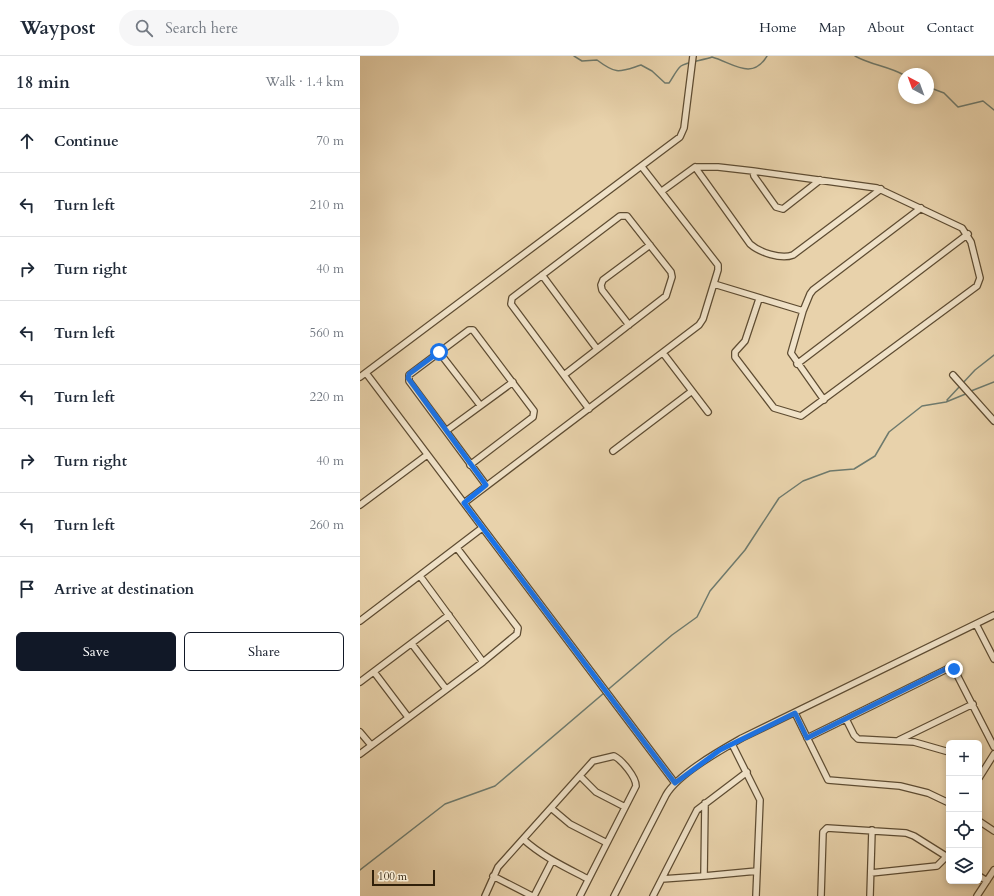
<!DOCTYPE html>
<html lang="en">
<head>
<meta charset="utf-8">
<style>
	body { margin:0; font-family:Cardo,serif; background:#f6f6f7; color:#1f2937 }
	.controls { position:absolute; right:12px; bottom:12px; display:grid; overflow:hidden; border-radius:6px; box-shadow:0 2px 6px #0003 }
	.controls button { width:36px; height:36px; display:grid; place-items:center; padding:0; border:0; border-bottom:1px solid #e0e1e3; background:#fff; color:#1f2937; font:20px sans-serif }
	.compass { position:absolute; left:538px; top:12px; width:36px; height:36px; border-radius:50%; background:#fff; box-shadow:0 2px 6px #0003; rotate:319deg }
	.scale { position:absolute; left:12px; bottom:10px; width:63px; box-sizing:border-box; padding-left:4px; border:2px solid #30200a; border-top:0; font-size:11px; line-height:14px; white-space:nowrap; color:#30200a; -webkit-text-stroke:3px #f0e2c8; paint-order:stroke }
	.stop { position:absolute; width:12px; height:12px; margin:-9px; border:3px solid #1a73e8; border-radius:50%; background:#fff }
	.stop.end { background:#1a73e8; border-color:#fff; box-shadow:0 1px 4px #0008 }
	.list { margin:0; padding:0; list-style:none }
	h2 { display:flex; justify-content:space-between; align-items:center; height:52px; margin:0; padding:0 16px; font-size:17px }
	h2 small { font-size:13px; font-weight:400; color:#747a83 }
	.list li { display:grid; grid-template-columns:26px 1fr auto; gap:12px; align-items:center; box-sizing:border-box; height:64px; padding:0 16px; border-top:1px solid #e0e1e3 }
	.list b { display:block; font-size:15px; white-space:nowrap }
	.list em { font-size:13px; font-style:normal; color:#747a83 }
	.actions { display:flex; gap:8px; padding:12px 16px }
	.actions a { flex:1; padding:9px 0; border:1px solid #111827; border-radius:6px; text-align:center; font-size:14px; color:#111827 }
	.actions .main { background:#111827; color:#fff }
	.icon { flex:none; width:22px; height:22px; fill:none; stroke:currentColor; stroke-width:2; stroke-linecap:round; stroke-linejoin:round }
	.map { position:relative; flex:none; width:634px; height:840px; overflow:hidden }
	header { display:flex; align-items:center; gap:24px; box-sizing:border-box; height:56px; padding:0 20px; background:#fff; border-bottom:1px solid #e0e1e3 }
	header strong { font-size:19px }
	nav { display:flex; gap:22px; margin-inline-start:auto; font-size:14px }
	.search { width:280px; height:36px; background:#f6f6f7; display:flex; align-items:center; gap:10px; box-sizing:border-box; padding:0 14px; border-radius:22px; color:#747a83; font-size:15px }
	main { display:flex }
	aside { flex:1; background:#fff }
	.map>svg:first-child { display:block }
</style>
</head>
<body>
<header>
<strong>Waypost</strong>
<div class="search"><svg class="icon" aria-label="search" viewBox="0 0 24 24"><circle cx="10" cy="10" r="6"/><path d="M15 15l6 6"/></svg>Search here</div>
<nav><a>Home</a><a>Map</a><a>About</a><a>Contact</a></nav>
</header>
<main>
<aside>
<h2>18 min<small>Walk · 1.4 km</small></h2>
<ul class="list">
<li><svg class="icon" aria-label="ahead" viewBox="0 0 24 24"><path d="M12 20V5M6 11l6-6 6 6"/></svg><div><b>Continue</b></div><em>70 m</em></li>
<li><svg class="icon" aria-label="left" viewBox="0 0 24 24"><path d="M17 20v-9H6M10 6l-5 5 5 5"/></svg><div><b>Turn left</b></div><em>210 m</em></li>
<li><svg class="icon" aria-label="right" viewBox="0 0 24 24"><path d="M7 20v-9h11M14 6l5 5-5 5"/></svg><div><b>Turn right</b></div><em>40 m</em></li>
<li><svg class="icon" aria-label="left" viewBox="0 0 24 24"><path d="M17 20v-9H6M10 6l-5 5 5 5"/></svg><div><b>Turn left</b></div><em>560 m</em></li>
<li><svg class="icon" aria-label="left" viewBox="0 0 24 24"><path d="M17 20v-9H6M10 6l-5 5 5 5"/></svg><div><b>Turn left</b></div><em>220 m</em></li>
<li><svg class="icon" aria-label="right" viewBox="0 0 24 24"><path d="M7 20v-9h11M14 6l5 5-5 5"/></svg><div><b>Turn right</b></div><em>40 m</em></li>
<li><svg class="icon" aria-label="left" viewBox="0 0 24 24"><path d="M17 20v-9H6M10 6l-5 5 5 5"/></svg><div><b>Turn left</b></div><em>260 m</em></li>
<li><svg class="icon" aria-label="arrive" viewBox="0 0 24 24"><path d="M6 21V4h12l-3 4 3 4H6"/></svg><div><b>Arrive at destination</b></div></li>
</ul>
<div class="actions"><a class="main">Save</a><a>Share</a></div>
</aside>
<div class="map">
<svg width="634" height="840" viewBox="0 0 634 840">
	<rect width="100%" height="100%" fill="#e8d2ab"/>
	<filter id="stains"><feTurbulence type="fractalNoise" baseFrequency=".005" numOctaves="4"/><feColorMatrix values="0 0 0 0 .2 0 0 0 0 .09 0 0 0 0 .02 0 0 0 .5 -.17"/></filter>
	<radialGradient id="worn" r=".72"><stop offset=".6" stop-color="#630" stop-opacity="0"/><stop offset="1" stop-color="#630" stop-opacity=".3"/></radialGradient>
	<g fill="none" stroke-linecap="round" stroke-linejoin="round">
		<path stroke="#6e7a6d" stroke-width="1.5" d="M 214,0 L 222,5 L 237,4 C 257,19 259,16 281,9 L 292,15 L 305,27 L 309,27 C 313,22 316,14 321,10 C 326,6 345,4 352,1 C 373,7 392,25 407,0
			M 495,0 C 511,9 528,10 544,19
			M 568,31 L 584,37 L 598,51 L 623,45 L 634,54
			M 611,335 L 634,326
			M 587,344 L 615,314 L 634,299
			M 0,814 L 85,748 L 135,730 L 312,579 L 337,561 L 350,535 L 385,494 L 419,442 L 443,425 L 470,415 L 494,413 L 515,400 L 529,376 L 562,350 L 586,346 L 608,337"/>
		<defs>
			<path id="minor" d="M 335,111 L 390,188 C 399,196 421,204 433,199 L 521,133
				M 393,115 L 394,120 L 416,151 L 423,153 L 460,124
				M 302,135 L 335,111 L 358,111 L 393,115 L 517,132 L 602,172 L 611,186 L 620,222 L 617,230 L 441,360 L 414,352 L 375,301 L 375,296 L 385,285 L 399,243
				M 182,219 L 237,293
				M 354,228 L 443,255
				M 269,269 L 242,234 L 241,229 L 243,224 L 290,189
				M 79,296 L 120,349
				M 303,297 L 348,356
				M 437,308 L 608,178
				M 6,317 L 315,727
				M 204,319 L 306,240 L 312,221 L 311,216 L 267,160 L 260,160 L 152,242 L 151,248 L 229,353
				M 593,319 L 634,365
				M 0,321 L 320,81 L 324,72 L 333,0
				M 464,344 L 431,297 L 443,255 L 450,238 L 453,234 L 561,152
				M 86,375 L 153,326
				M 253,395 L 332,335
				M 110,409 L 173,361 L 174,355 L 113,274 L 109,274 L 49,319 L 49,325 L 126,429
				M 104,447 L 339,269 L 343,263 L 358,214 L 358,209 L 282,111
				M 0,449 L 67,399
				M 60,520 L 123,606
				M 0,565 L 122,472
				M 616,568 L 634,603
				M 52,588 L 86,633
				M 14,616 L 48,661
				M 0,626 L 89,559
				M 435,657 L 468,724 L 540,730 L 568,737 L 589,747
				M 486,663 L 494,679 L 498,683 L 554,686 L 589,696
				M 0,676 L 11,689
				M 447,682 L 591,611 L 594,613 L 634,691
				M 539,684 L 613,648
				M 372,688 L 400,744 L 396,840
				M 0,698 L 123,606 L 157,578 L 158,572 L 97,492
				M 220,720 L 236,736 L 265,751
				M 619,722 L 634,698
				M 191,752 L 210,768 L 247,787
				M 619,765 L 634,775
				M 163,783 C 183,801 205,811 228,823
				M 511,817 L 577,810 L 587,800
				M 133,820 L 172,840
				M 344,820 L 397,815
				M 619,820 L 627,825
				M 302,823 L 344,820 L 345,747
				M 125,840 L 138,811 L 233,705 L 254,700 C 262,704 276,721 276,730 L 220,840
				M 174,840 L 192,805
				M 254,840 L 306,739 C 318,718 361,694 382,682 L 634,559
				M 293,840 L 337,754 L 387,716
				M 461,840 L 463,776 L 467,772 L 546,777 L 554,780 L 589,802
				M 510,840 L 512,774
				M 617,840 L 634,814"/>
		</defs>
		<use href="#minor" stroke="#5e4c32" stroke-width="8"/>
		<use href="#minor" stroke="#f0e2c8" stroke-width="5.5"/>
	</g>
	<g fill="none" stroke-linecap="round" stroke-linejoin="round">
		<path stroke="#1a73e8" stroke-width="5" d="M 79,296 L 49,318 L 48,322 L 126,429 L 104,447 L 315,727 L 360,694 L 435,657 L 447,682 L 590,611 L 594,613"/>
	</g>
	<rect width="100%" height="100%" filter="url(#stains)"/>
	<rect width="100%" height="100%" fill="url(#worn)"/>
</svg>
<div class="controls">
<button>+</button>
<button>−</button>
<button><svg class="icon" aria-label="locate" viewBox="0 0 24 24"><circle cx="12" cy="12" r="6"/><path d="M12 2v4M12 18v4M2 12h4M18 12h4"/></svg></button>
<button><svg class="icon" aria-label="layers" viewBox="0 0 24 24"><path d="M12 4l9 5-9 5-9-5zM3 14l9 5 9-5"/></svg></button>
</div>
<svg class="compass" viewBox="-18 -18 36 36"><path d="M0-13l5 13h-10z" fill="#e53935"/><path d="M0 13l5-13h-10z" fill="#747a83"/></svg>
<div class="scale">100 m</div>
<div class="stop" style="left:79px;top:296px"></div>
<div class="stop end" style="left:594px;top:613px"></div>
</div>
</main>
</body>
</html>
